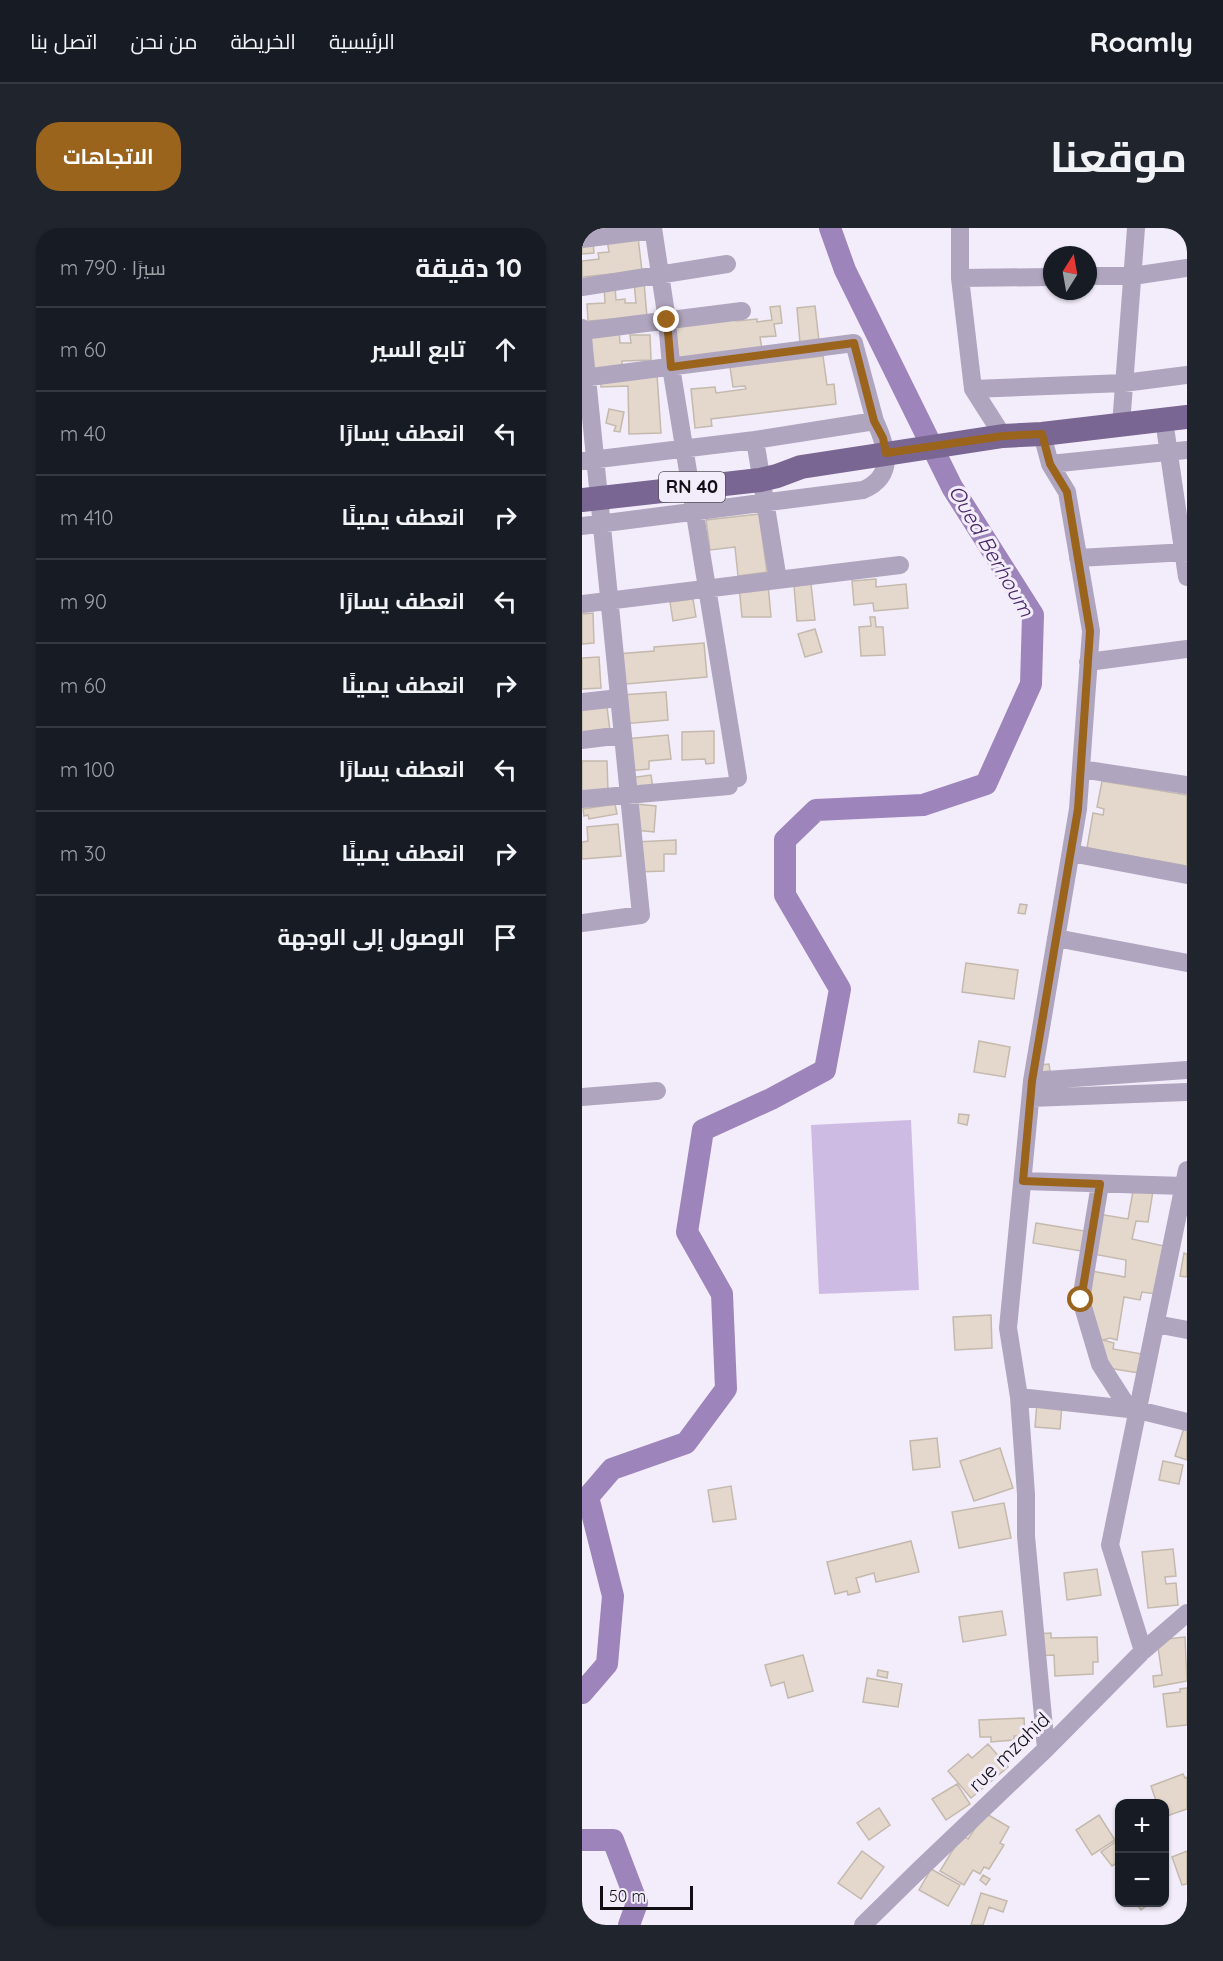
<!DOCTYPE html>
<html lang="ar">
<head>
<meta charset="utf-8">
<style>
	body { margin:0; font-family:Quicksand,Cairo,sans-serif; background:#20242c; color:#f1f3f6; direction:rtl }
	.controls { position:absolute; right:18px; bottom:18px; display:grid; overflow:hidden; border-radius:12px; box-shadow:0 2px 4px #0004 }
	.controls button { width:54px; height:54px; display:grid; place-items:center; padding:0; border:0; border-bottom:2px solid #363941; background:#171b24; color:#f1f3f6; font:30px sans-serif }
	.compass { position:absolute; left:461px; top:18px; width:54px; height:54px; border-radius:50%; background:#171b24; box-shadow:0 2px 4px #0004; rotate:11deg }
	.scale { position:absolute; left:18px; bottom:15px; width:93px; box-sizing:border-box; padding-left:6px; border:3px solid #110f14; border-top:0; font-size:16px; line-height:21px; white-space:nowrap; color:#110f14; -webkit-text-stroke:4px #f3edfb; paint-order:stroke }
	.stop { position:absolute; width:18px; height:18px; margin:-14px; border:4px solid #9a641d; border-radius:50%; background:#fff }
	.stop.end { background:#9a641d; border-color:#fff; box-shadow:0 2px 6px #0008 }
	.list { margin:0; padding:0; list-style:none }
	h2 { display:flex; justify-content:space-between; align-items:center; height:78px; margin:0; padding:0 24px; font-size:26px }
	h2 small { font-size:20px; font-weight:400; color:#9ea1a6 }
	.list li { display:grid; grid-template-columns:39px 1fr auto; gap:18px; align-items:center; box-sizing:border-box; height:84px; padding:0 24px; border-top:2px solid #363941 }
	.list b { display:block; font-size:22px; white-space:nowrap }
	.list em { font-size:20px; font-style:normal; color:#9ea1a6 }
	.icon { flex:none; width:33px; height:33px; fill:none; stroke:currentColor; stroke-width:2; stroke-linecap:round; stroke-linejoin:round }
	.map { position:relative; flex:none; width:605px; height:1697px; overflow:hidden; direction:ltr; border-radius:24px }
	header { display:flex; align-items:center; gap:36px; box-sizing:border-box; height:84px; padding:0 30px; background:#171b24; border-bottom:2px solid #363941 }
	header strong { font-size:28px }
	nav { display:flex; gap:33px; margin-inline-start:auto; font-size:21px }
	.intro { display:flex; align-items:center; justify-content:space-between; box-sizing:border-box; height:144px; padding:0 36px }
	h1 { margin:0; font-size:42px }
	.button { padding:15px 27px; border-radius:24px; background:#9a641d; color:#fff; font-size:21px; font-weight:700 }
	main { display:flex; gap:36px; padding:0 36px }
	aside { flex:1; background:#171b24; border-radius:24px; box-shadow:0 2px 4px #0004 }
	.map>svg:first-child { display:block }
</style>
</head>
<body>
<header>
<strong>Roamly</strong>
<nav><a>الرئيسية</a><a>الخريطة</a><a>من نحن</a><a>اتصل بنا</a></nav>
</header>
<div class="intro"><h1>موقعنا</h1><a class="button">الاتجاهات</a></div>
<main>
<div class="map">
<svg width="605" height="1697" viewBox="0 0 605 1697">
	<rect width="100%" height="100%" fill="#f3edfb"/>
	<path fill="#cdbbe3" d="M 329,892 L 337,1062 L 237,1066 L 229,897 Z"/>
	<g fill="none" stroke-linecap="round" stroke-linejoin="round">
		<path stroke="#9d84bb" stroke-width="22" d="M 0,1465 L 25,1436 L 31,1368 L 6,1269 L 30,1241 L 104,1215 L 144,1161 L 140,1066 L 105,1004 L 121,902 L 189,871 L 243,842 L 258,761 L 203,667 L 203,612 L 234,582 L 341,577 L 404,556 L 449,456 L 451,387 L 370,259 L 263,42 L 248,0
			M 0,1612 L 31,1612 L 55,1675 L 47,1697"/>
	</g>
	<path fill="#e4d8cc" stroke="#c4b9ad" stroke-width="1.5" d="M 56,9 L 60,43 L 0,49 L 0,33 L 17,31 L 16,25 L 27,24 L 25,12 Z
		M 11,14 L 12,25 L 0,26 L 0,16 Z
		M 62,54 L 65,89 L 6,93 L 5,76 L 23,75 L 22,58 L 33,58 L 34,72 L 43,71 L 43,75 L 54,75 L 52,55 Z
		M 198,78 L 200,95 L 192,96 L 194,108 L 178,109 L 180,121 L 97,130 L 93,98 L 153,92 L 154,93 L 175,91 L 175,94 L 190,92 L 188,79 Z
		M 233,78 L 237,113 L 218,115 L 215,80 Z
		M 37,103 L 38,115 L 49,115 L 48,107 L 68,107 L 69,132 L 40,133 L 40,141 L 11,143 L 9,104 Z
		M 241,128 L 245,157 L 252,156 L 254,176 L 129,191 L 130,198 L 113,200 L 109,161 L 133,159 L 134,165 L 164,161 L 163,158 L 151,159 L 148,139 Z
		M 75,147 L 79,205 L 47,206 L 46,158 L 19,159 L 19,149 Z
		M 27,181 L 42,184 L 38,204 L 32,203 L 34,198 L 24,195 Z
		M 177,286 L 185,344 L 156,348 L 153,319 L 128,322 L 124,292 Z
		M 294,351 L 294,359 L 324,356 L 326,380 L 292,383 L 291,375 L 272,377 L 270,353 Z
		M 186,356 L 189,389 L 160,389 L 157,358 Z
		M 229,356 L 233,392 L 215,393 L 212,358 Z
		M 111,371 L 114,389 L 91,393 L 88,374 Z
		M 11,385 L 12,415 L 0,416 L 0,386 Z
		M 288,389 L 293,389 L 294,399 L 301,399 L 303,427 L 279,428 L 277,399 L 289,398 Z
		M 233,401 L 240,424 L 223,429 L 216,406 Z
		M 122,415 L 125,449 L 44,456 L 34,426 L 72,423 L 72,419 Z
		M 17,429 L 19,460 L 0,461 L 0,430 Z
		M 84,464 L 86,492 L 40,496 L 38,467 Z
		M 24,471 L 28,503 L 0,506 L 0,474 Z
		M 132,503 L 132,535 L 124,536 L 123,531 L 100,532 L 100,504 Z
		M 86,507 L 89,531 L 67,533 L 67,541 L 46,543 L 43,511 Z
		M 0,533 L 25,533 L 26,563 L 0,567 Z
		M 69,547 L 71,560 L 50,563 L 48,550 Z
		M 520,553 L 605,567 L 605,638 L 505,620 L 511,585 L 521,587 L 522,581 L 515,579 Z
		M 33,576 L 35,586 L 7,591 L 6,587 L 2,588 L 1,581 Z
		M 54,576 L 74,578 L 72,604 L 53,602 Z
		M 36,596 L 39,628 L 0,631 L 0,614 L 6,613 L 5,599 Z
		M 94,612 L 94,626 L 82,626 L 82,643 L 55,644 L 53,614 Z
		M 438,676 L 445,677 L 443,686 L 436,685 Z
		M 384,735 L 436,742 L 432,771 L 380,764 Z
		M 397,813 L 428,819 L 423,849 L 392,844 Z
		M 467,836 L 468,843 L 459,844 L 458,837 Z
		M 377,886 L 387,887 L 385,897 L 376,895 Z
		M 551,963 L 571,963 L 566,994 L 554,993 L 550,1011 L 582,1018 L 574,1066 L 560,1064 L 558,1072 L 542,1069 L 535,1112 L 528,1110 L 521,1112 L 532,1115 L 531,1121 L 566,1127 L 563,1146 L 526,1140 L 503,1081 L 510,1043 L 543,1049 L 544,1032 L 511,1026 L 517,986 L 546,991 Z
		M 454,995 L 503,1003 L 499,1023 L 451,1015 Z
		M 602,1025 L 605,1026 L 605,1049 L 598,1048 Z
		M 409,1087 L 410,1120 L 373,1122 L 371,1089 Z
		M 455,1174 L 480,1177 L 478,1201 L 453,1199 Z
		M 603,1197 L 605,1198 L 605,1232 L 593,1228 Z
		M 355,1210 L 358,1239 L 331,1242 L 328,1213 Z
		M 418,1220 L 431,1260 L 392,1273 L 378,1233 Z
		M 581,1233 L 601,1237 L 597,1256 L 577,1252 Z
		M 149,1258 L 154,1291 L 131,1294 L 126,1262 Z
		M 422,1275 L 429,1310 L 377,1320 L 370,1284 Z
		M 329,1313 L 337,1344 L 294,1354 L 292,1345 L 274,1350 L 278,1364 L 266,1367 L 265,1363 L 253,1366 L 245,1334 Z
		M 591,1321 L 594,1348 L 583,1349 L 584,1356 L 594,1355 L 596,1377 L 566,1380 L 560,1324 Z
		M 515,1341 L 519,1367 L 485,1372 L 482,1345 Z
		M 420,1383 L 424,1407 L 381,1414 L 377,1389 Z
		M 469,1405 L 469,1410 L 515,1409 L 516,1434 L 511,1434 L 511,1446 L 473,1448 L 472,1427 L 453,1428 L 452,1406 Z
		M 603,1409 L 605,1453 L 572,1459 L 571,1448 L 580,1447 L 575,1412 Z
		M 221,1427 L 231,1463 L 206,1470 L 202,1454 L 189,1458 L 183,1437 Z
		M 296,1442 L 306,1444 L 305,1450 L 295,1448 Z
		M 285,1450 L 320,1456 L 316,1479 L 281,1474 Z
		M 605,1460 L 605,1497 L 585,1499 L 581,1466 L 598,1464 L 598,1461 Z
		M 442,1490 L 443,1507 L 432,1508 L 432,1512 L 409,1514 L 409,1509 L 398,1509 L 397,1492 Z
		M 406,1516 L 426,1539 L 389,1570 L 366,1543 L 386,1526 L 390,1530 Z
		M 601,1546 L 603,1550 L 605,1549 L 605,1581 L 582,1589 L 582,1576 L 575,1576 L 569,1558 Z
		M 375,1556 L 388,1576 L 364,1592 L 350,1571 Z
		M 297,1580 L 308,1597 L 287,1612 L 275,1595 Z
		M 403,1585 L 427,1599 L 418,1615 L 422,1617 L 407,1641 L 402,1639 L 398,1646 L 391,1642 L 382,1657 L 358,1643 L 380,1607 L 386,1611 Z
		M 517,1587 L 533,1612 L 510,1627 L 494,1602 Z
		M 536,1612 L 538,1615 L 538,1633 L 530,1638 L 519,1624 Z
		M 280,1623 L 302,1639 L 279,1671 L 256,1655 Z
		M 605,1623 L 605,1656 L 600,1657 L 590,1629 Z
		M 349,1641 L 378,1657 L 366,1678 L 337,1662 Z
		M 401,1647 L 408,1651 L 404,1657 L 398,1652 Z
		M 399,1665 L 425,1673 L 421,1684 L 407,1679 L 401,1697 L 389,1697 Z
		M 553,1674 L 569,1674 L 559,1682 Z"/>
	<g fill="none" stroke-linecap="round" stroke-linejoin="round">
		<path stroke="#b0a5be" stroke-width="18" d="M 71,0 L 85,92 L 89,139 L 156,550
			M 378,0 L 378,50 L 391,161 L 421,208
			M 0,11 L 71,2
			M 506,48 L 551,48 L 605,40
			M 378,50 L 470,49
			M 0,59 L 145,36
			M 0,100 L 59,687 L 0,695
			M 0,103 L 160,83
			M 0,150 L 272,115 L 293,193
			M 391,161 L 542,155 L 605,147
			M 582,192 L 605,349
			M 539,197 L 554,0
			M 460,206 L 468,236 L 485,264 L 509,403 L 496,581 L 450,853 L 426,1100 L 437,1169 L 444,1266 L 444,1308 L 464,1521
			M 173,212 L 196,352
			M 0,233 L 173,212 L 293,193 C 305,219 314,248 281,262 L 0,298
			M 468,236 L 605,222
			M 496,330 L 605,324
			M 0,376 L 318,337
			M 506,434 L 605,421
			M 0,474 L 37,470
			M 0,512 L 40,507
			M 499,541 L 605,557
			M 0,571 L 147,558
			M 489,625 L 605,647
			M 474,710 L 605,735
			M 450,853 L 605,842
			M 0,869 L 75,863
			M 449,870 L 605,864
			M 441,953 L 602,958
			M 518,956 L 499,1072 L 518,1136 L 547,1181
			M 574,1096 L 605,1102
			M 437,1169 L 556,1182 L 605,1194
			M 561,1423 L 528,1317 L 605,942
			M 281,1697 L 337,1642 L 464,1521 L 561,1423 L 605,1385"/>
		<path stroke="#7a6692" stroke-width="24" d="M 0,272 L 178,252 L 195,248 L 219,239 L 421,208 L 460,206 L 605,189"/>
	</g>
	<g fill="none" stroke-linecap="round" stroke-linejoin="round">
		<path stroke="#9a641d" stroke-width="8" d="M 85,92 L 89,139 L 272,115 L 292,193 L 301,210 L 304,225 L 421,208 L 460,206 L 468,236 L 485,264 L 508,403 L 496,581 L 450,853 L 441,953 L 518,956 L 499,1072"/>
	</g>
	<g text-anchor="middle" stroke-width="6" stroke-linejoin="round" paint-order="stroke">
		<rect fill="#f3edfb" stroke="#555259" stroke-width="1.5" x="77" y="244" width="66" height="30" rx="4.5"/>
		<g font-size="18" font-weight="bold" fill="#110f14">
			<text x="110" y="265">RN 40</text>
		</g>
		<g font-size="20" fill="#110f14" stroke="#f3edfb">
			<text transform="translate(427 1524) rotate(-44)" y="7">rue mzahid</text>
		</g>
		<g font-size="21" font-style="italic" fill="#492669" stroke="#f3edfb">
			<text transform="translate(409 323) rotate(60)" y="7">Oued Berhoum</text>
		</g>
	</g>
</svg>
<div class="controls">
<button>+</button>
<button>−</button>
</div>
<svg class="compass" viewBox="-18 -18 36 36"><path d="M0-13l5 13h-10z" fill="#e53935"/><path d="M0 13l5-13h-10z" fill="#9ea1a6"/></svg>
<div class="scale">50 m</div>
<div class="stop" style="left:499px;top:1072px"></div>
<div class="stop end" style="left:85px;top:92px"></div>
</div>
<aside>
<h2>10 دقيقة<small>سيرًا · 790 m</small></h2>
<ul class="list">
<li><svg class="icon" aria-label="ahead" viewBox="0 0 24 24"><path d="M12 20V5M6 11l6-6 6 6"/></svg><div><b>تابع السير</b></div><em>60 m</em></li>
<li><svg class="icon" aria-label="left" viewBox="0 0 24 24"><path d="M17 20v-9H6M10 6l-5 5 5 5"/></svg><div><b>انعطف يسارًا</b></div><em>40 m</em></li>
<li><svg class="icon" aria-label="right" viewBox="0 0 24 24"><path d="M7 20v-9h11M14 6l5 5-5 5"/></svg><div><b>انعطف يمينًا</b></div><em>410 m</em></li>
<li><svg class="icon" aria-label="left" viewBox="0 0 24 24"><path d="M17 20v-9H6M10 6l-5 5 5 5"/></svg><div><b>انعطف يسارًا</b></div><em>90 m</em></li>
<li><svg class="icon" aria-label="right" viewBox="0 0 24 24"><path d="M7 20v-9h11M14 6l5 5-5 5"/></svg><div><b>انعطف يمينًا</b></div><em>60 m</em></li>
<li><svg class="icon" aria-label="left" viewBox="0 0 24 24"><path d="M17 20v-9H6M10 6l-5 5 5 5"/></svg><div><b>انعطف يسارًا</b></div><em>100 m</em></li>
<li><svg class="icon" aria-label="right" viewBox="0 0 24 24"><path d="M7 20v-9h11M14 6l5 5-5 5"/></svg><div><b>انعطف يمينًا</b></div><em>30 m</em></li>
<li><svg class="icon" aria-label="arrive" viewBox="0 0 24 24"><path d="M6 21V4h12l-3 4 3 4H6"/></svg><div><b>الوصول إلى الوجهة</b></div></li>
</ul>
</aside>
</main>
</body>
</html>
